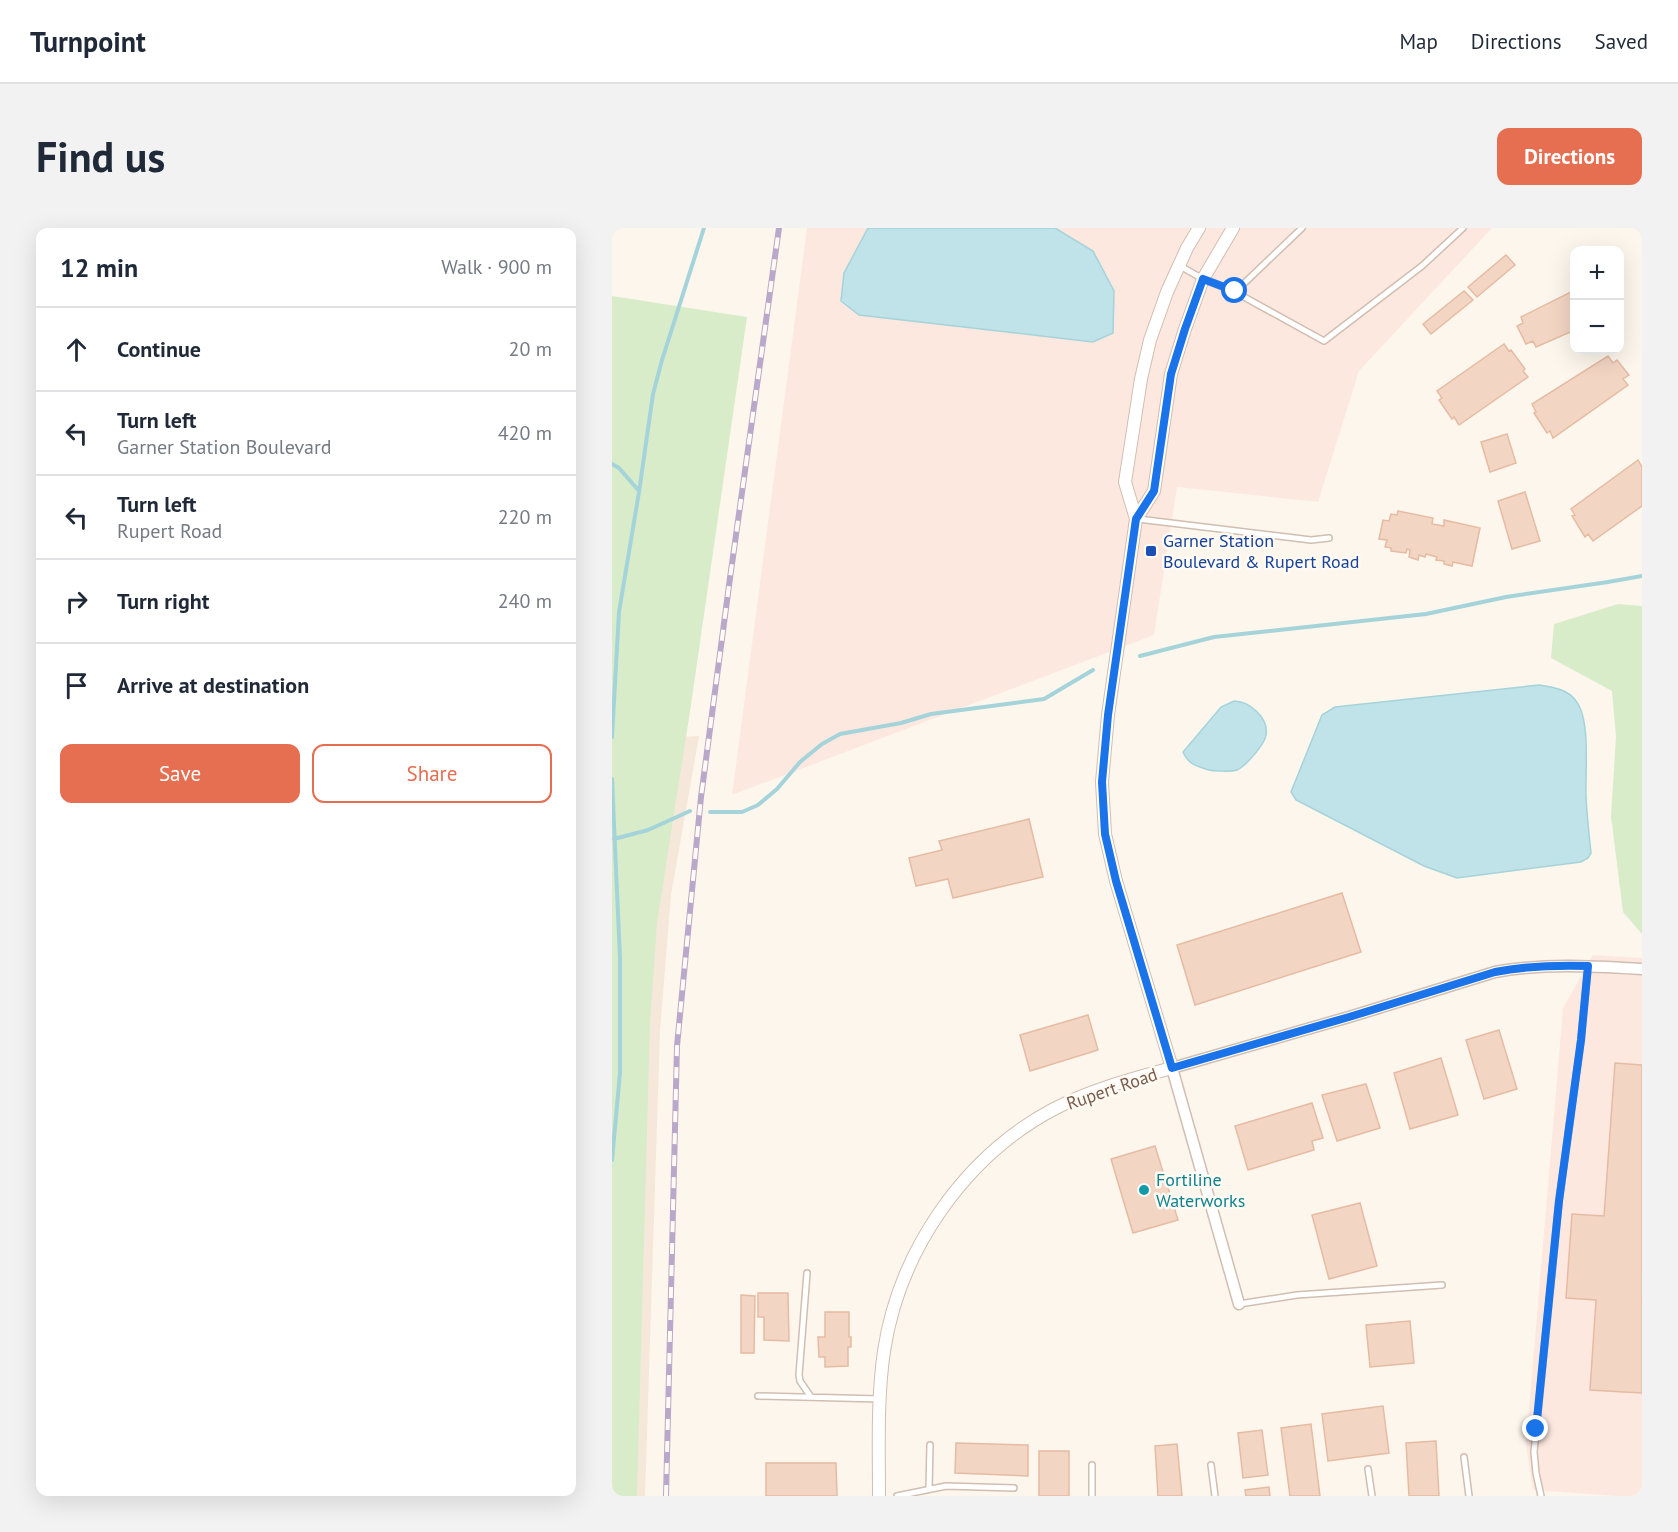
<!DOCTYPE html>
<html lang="en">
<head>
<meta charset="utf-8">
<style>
	body { margin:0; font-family:"PT Sans",sans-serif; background:#f2f2f3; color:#1f2937 }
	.controls { position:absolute; right:18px; top:18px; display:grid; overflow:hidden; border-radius:12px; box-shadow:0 6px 24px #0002 }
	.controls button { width:54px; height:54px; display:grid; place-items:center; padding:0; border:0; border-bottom:2px solid #e0e1e3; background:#fff; color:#1f2937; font:30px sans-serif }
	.stop { position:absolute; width:18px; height:18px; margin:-14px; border:4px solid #1a73e8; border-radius:50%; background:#fff }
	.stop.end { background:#1a73e8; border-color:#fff; box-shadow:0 2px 6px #0008 }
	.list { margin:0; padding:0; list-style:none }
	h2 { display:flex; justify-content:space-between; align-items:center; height:78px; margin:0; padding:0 24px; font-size:26px }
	h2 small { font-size:20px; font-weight:400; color:#747a83 }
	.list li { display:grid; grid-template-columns:39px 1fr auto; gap:18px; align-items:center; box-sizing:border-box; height:84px; padding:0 24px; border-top:2px solid #e0e1e3 }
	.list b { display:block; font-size:22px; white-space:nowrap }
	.list p { margin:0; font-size:20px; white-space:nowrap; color:#747a83 }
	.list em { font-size:20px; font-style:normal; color:#747a83 }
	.actions { display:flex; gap:12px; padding:18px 24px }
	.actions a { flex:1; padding:14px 0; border:2px solid #e76f51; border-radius:12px; text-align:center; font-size:21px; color:#e76f51 }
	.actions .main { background:#e76f51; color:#fff }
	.icon { flex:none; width:33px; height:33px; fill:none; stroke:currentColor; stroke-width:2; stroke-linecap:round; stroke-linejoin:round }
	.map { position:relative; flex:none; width:1030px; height:1268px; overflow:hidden; border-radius:12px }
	header { display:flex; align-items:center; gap:36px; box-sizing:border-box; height:84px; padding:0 30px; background:#fff; border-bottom:2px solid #e0e1e3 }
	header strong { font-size:28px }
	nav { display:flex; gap:33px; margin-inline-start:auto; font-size:21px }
	.intro { display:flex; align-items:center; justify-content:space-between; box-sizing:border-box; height:144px; padding:0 36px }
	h1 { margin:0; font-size:42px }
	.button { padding:15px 27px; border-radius:12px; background:#e76f51; color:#fff; font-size:21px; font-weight:700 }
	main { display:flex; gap:36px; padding:0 36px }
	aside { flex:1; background:#fff; border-radius:12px; box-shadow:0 6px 24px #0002 }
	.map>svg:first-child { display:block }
</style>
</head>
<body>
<header>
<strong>Turnpoint</strong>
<nav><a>Map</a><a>Directions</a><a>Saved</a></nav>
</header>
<div class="intro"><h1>Find us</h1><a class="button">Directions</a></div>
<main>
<aside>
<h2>12 min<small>Walk · 900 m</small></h2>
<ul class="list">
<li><svg class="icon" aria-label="ahead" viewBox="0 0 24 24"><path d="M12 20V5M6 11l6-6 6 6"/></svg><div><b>Continue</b></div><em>20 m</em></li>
<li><svg class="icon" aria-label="left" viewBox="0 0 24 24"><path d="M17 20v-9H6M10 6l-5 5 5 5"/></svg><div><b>Turn left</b><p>Garner Station Boulevard</p></div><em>420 m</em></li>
<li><svg class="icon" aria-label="left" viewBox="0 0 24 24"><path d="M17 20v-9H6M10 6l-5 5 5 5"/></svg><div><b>Turn left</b><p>Rupert Road</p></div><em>220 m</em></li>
<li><svg class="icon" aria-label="right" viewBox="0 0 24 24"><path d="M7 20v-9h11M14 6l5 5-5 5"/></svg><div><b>Turn right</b></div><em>240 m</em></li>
<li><svg class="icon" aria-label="arrive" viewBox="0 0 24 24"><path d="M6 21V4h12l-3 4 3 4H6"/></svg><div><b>Arrive at destination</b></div></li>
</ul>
<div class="actions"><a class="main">Save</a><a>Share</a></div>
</aside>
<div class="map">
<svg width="1030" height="1268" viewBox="0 0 1030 1268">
	<rect width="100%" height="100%" fill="#fdf6ec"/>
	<path fill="#f5e8da" d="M 87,508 L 59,667 L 48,803 L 33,1268 L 0,1268 L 44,510 Z"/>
	<path fill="#fde8e0" d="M 195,0 L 880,0 L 747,143 L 706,274 L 565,259 L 542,407 L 120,567 Z
		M 981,727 L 1030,730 L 1030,1268 L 1006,1268 L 921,1262 L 914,1217 L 951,780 Z"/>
	<path fill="#d8ecc9" d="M 0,68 L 135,89 L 79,477 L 45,695 L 38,796 L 25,1268 L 0,1268 Z
		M 1006,376 L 1030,378 L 1030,706 L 1011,684 L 999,588 L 1004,509 L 1000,463 L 939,430 L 942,396 Z"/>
	<path fill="#bfe3e8" stroke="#a5d3da" stroke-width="1.5" d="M 256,0 L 443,0 L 481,23 L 502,63 L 501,105 L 481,114 L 247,87 L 229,73 L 232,45 Z
		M 927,457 C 940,459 956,461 964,473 C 979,492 973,544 974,569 C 975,588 977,606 979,625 L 976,630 L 969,634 L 845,650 L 812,638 L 684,572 L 679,564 L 710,487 L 723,479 Z
		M 622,473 C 637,473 657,490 654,507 C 653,516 634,538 625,542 C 619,544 602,543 597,542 C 584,538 577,537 571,524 L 609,479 Z"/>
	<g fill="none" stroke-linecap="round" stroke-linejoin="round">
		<path stroke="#a5d3da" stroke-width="4" d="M 0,236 L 7,240 L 27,263
			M 528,428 L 602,409 L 814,386 L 894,369 L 996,354 L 1030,348
			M 0,509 L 7,384 L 27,264 L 41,166 L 50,132 L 92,0
			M 0,551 L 8,730 L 8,845 L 0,932
			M 98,584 L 130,584 L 146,577 L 165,561 L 188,534 L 210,516 L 228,506 L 289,495 L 319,486 L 432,471 L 481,442
			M 2,611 L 36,602 L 78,583"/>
	</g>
	<path fill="#f3d5c3" stroke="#e6bba3" stroke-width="1.5" d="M 894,27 L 903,37 L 865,69 L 856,59 Z
		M 963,62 L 963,102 L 924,119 L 921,113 L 914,116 L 905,98 L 911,95 L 909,89 Z
		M 852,63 L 861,72 L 819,106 L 811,96 Z
		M 892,116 L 897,123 L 899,122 L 913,141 L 911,143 L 916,149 L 847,197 L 842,189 L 840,191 L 827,172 L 830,170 L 825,163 Z
		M 996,128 L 1001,135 L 1005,132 L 1017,147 L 1011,151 L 1016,157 L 941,210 L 938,203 L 935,205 L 922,185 L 924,184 L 920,176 Z
		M 895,206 L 904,235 L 878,244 L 869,214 Z
		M 1026,232 L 1030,239 L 1030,278 L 981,313 L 976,306 L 973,309 L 960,288 L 963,287 L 959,281 Z
		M 913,264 L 928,313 L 900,321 L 886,273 Z
		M 786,283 L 821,290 L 820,296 L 832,298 L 832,292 L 868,300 L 860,338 L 841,334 L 840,338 L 832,336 L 832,333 L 824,332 L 825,329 L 814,326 L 813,329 L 807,327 L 806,332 L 797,329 L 798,322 L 795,321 L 794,325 L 779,323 L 779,320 L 773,319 L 775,312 L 767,311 L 771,292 L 777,293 L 779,286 L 785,287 Z
		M 417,591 L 431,649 L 341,670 L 336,651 L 304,658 L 297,630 L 330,622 L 327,613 Z
		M 730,665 L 749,724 L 583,777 L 565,717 Z
		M 476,787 L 486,822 L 418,843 L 408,807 Z
		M 887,802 L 905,861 L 872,871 L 854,812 Z
		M 829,830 L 846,887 L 798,901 L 782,845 Z
		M 1003,835 L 1030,837 L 1030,1165 L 978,1162 L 984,1072 L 954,1070 L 960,986 L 992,988 Z
		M 754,856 L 768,900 L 725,913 L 710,867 Z
		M 700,875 L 711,910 L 700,913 L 702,922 L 636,942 L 623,898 Z
		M 543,918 L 566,992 L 521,1005 L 499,931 Z
		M 748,975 L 765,1038 L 717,1051 L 700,987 Z
		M 146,1065 L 176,1065 L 177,1113 L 152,1112 L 152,1089 L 146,1089 Z
		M 129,1067 L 143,1068 L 142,1125 L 129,1125 Z
		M 213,1084 L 237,1084 L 237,1109 L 239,1109 L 239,1119 L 236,1119 L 236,1138 L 213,1139 L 213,1129 L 207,1129 L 206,1109 L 213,1109 Z
		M 798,1093 L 802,1135 L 758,1139 L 754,1097 Z
		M 771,1178 L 777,1225 L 716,1233 L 710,1186 Z
		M 699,1196 L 708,1268 L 678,1268 L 669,1200 Z
		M 650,1202 L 656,1247 L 631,1250 L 626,1205 Z
		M 824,1213 L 827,1268 L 797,1268 L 794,1215 Z
		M 344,1215 L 416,1217 L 416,1248 L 343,1245 Z
		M 565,1216 L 570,1268 L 546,1268 L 543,1218 Z
		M 427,1223 L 457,1223 L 457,1268 L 427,1268 Z
		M 154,1235 L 224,1235 L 225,1268 L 154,1268 Z
		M 657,1259 L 658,1268 L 634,1268 L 633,1262 Z"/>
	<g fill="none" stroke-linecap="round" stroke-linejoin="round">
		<defs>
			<path id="service" d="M 568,38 L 591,51 L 623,64 L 712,113 L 810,38 L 851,0
				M 623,64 L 690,0
				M 526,291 L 699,312 L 717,310
				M 195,1045 L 187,1147 L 188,1153 L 199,1169
				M 627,1076 L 685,1067 L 830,1057
				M 146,1168 L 268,1171
				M 852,1229 L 857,1268
				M 599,1237 L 603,1268
				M 756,1241 L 760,1268
				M 317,1261 L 318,1217
				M 285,1268 L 334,1258 L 402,1260
				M 480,1268 L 480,1237
				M 929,1268 L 924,1245 L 922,1224 L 947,973 L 969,812 L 976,738"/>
			<path id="minor" d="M 627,1076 L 560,840 L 737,789 L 883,744 C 933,735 979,738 1030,741"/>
			<path id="tertiary" d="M 524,291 L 542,263 L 559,146 L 573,101 L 591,51 L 621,0
				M 267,1268 C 267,1220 265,1171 272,1123 C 287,1024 351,930 440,882 C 478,862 519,851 560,840 L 504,653 L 493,606 L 490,554 L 496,487 L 524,291 L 513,254 L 529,151 L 538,112 L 555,64 L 575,20 L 587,0"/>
		</defs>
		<use href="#service" stroke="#d1beb0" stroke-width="8"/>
		<use href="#minor" stroke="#d1beb0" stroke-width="13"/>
		<use href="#tertiary" stroke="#d1beb0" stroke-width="14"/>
		<use href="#service" stroke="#fff" stroke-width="5"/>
		<use href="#minor" stroke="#fff" stroke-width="10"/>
		<use href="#tertiary" stroke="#fff" stroke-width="12"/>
		<defs>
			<path id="rail" d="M 54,1268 L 65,818 L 89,569 L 118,350 L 167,0"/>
		</defs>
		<use href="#rail" stroke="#b9a8c9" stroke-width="6"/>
		<use href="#rail" stroke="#fffaf3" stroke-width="4" stroke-dasharray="11" stroke-linecap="butt"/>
	</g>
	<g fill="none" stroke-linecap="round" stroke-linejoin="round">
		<path stroke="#1a73e8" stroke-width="8" d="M 623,63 L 591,51 L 573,101 L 559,146 L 542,263 L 524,291 L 496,487 L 490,554 L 493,606 L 504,653 L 560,840 L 737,789 L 883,744 C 914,738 944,737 976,738 L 969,812 L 947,973 L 924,1201"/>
	</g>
	<rect fill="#1a4fb4" stroke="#fffaf3" stroke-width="2" x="533" y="317" width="12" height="12" rx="3"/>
	<circle fill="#0f9aa8" stroke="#fffaf3" stroke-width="2" cx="532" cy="962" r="6"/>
	<g text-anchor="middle" stroke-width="5" stroke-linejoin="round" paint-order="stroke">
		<g font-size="18" fill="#164399" stroke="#fffaf3" text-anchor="start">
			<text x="551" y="319">Garner Station<tspan x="551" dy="21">Boulevard &amp; Rupert Road</tspan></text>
		</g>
		<g font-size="18" fill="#7a5c4d" stroke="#fffaf3">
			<text transform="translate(500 861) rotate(-19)" y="6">Rupert Road</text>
		</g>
		<g font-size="18" fill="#0d838f" stroke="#fffaf3" text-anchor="start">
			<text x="544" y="958">Fortiline<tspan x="544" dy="21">Waterworks</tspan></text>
		</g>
	</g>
</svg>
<div class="controls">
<button>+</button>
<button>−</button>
</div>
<div class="stop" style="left:623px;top:63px"></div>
<div class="stop end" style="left:924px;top:1201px"></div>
</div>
</main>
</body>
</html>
